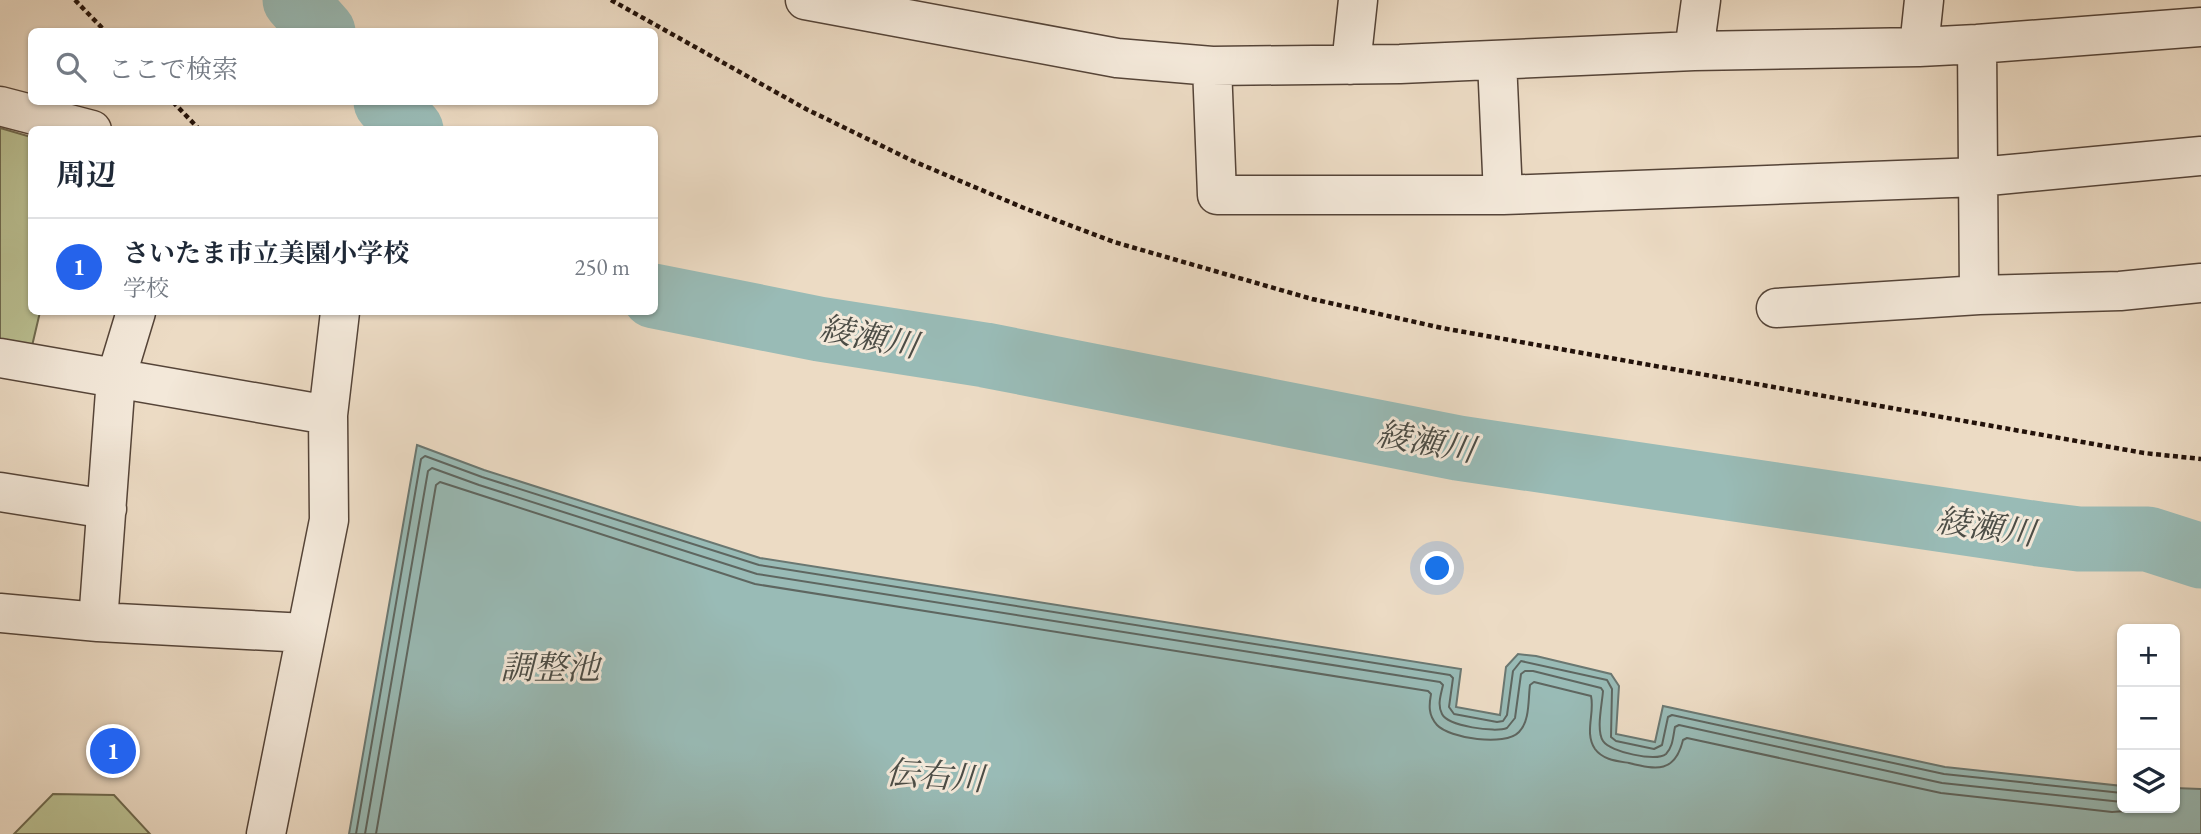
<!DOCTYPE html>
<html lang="ja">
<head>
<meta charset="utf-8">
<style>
	body { margin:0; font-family:"EB Garamond","Noto Serif JP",serif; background:#f6f6f7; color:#1f2937 }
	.controls { position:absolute; right:21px; bottom:21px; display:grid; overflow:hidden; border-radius:10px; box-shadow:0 2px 5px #0004 }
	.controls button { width:63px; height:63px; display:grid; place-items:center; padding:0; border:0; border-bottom:2px solid #e0e1e3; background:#fff; color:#1f2937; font:35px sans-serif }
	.you { position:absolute; left:1438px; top:569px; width:24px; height:24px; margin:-18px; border:5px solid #fff; border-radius:50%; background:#1a73e8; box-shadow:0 0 0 10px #1a73e833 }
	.badge { display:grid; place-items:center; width:46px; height:46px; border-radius:50%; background:#2563eb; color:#fff; font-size:23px; font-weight:700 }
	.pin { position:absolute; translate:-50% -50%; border:4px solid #fff; box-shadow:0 2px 7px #0006 }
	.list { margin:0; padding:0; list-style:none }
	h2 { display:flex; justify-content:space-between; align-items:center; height:91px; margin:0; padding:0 28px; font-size:30px }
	h2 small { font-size:23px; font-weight:400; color:#747a83 }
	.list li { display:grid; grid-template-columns:46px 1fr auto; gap:21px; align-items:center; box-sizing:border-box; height:98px; padding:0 28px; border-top:2px solid #e0e1e3 }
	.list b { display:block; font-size:26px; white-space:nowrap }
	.list p { margin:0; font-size:23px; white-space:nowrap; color:#747a83 }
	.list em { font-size:23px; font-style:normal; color:#747a83 }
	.icon { flex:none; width:38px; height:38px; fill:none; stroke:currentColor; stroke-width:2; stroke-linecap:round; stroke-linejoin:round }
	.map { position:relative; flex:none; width:2201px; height:834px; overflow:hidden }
	.search { position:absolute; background:#fff; box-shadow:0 2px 5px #0004; left:28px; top:28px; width:630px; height:77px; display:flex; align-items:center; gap:18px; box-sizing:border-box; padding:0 24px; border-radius:10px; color:#747a83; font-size:26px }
	.panel { position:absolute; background:#fff; box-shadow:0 2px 5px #0004; left:28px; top:126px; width:630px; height:189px; border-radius:10px }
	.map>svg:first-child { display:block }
</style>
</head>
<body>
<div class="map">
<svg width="2201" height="834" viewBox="0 0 2201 834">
	<rect width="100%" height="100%" fill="#ecdbc4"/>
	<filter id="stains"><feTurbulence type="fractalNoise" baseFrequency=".00286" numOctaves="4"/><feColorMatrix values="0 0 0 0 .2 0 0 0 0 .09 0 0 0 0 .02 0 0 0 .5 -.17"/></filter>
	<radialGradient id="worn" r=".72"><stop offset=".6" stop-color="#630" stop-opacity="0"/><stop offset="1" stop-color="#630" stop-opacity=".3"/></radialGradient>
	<path fill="#bac092" stroke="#6e694e" stroke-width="2" d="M 0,128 L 31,137 L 32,312 L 40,312 L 32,346 L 0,339 Z
		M 53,794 L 114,795 L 150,834 L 14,834 Z"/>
	<path fill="#99bbb6" stroke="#6a7771" stroke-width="2" d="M 417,445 L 484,470 L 760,558 L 1461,669 L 1456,707 L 1500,715 L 1506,667 L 1518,654 L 1536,656 L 1611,674 L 1619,686 L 1616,734 L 1655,742 L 1663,706 L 1945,767 L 2122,786 L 2122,808 L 2175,808 L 2175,788 L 2201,789 L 2201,834 L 349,834 Z"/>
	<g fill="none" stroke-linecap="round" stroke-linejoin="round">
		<path stroke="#5e6660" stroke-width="2" d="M 356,834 L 421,459 L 425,456 L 482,477 L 759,565 L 1450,675 L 1453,678 L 1449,707 L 1454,714 L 1497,722 L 1503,721 L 1507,715 L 1513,671 L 1521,661 L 1607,680 L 1612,689 L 1611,737 L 1616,741 L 1654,749 L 1662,745 L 1668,717 L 1672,715 L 1944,774 L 2122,793
			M 365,834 L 428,471 L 432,468 L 479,485 L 757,574 L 1440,682 L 1443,685 C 1441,694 1437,705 1442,714 C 1448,726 1495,733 1507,728 L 1515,718 L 1521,674 L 1525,671 L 1533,671 L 1601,688 L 1603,691 C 1602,705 1596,730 1603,741 C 1610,752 1656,762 1666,754 C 1673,747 1673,736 1675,727 L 1679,725 L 1942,783 L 2122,802
			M 376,834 L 436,485 L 440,482 L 755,584 L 1428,691 L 1431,694 C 1429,705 1428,715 1437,725 C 1449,738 1505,747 1519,732 C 1530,721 1528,700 1530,685 L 1534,682 L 1591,696 C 1595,713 1584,733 1595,749 C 1603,760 1617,761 1629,763 C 1657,770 1675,773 1683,740 L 1687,738 L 1941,793 L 2112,812 L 2126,811 L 2135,808"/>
		<path stroke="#99bbb6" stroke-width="65" d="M 295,0 L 323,32
			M 386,102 L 411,130
			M 654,296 L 819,329 L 985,355 L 1458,448 L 2039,534 L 2079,539 L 2148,539 L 2201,556"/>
		<defs>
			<path id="minor" d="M 805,0 L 1117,58 L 1212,66 L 1400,64 L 1694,51 L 1919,47 L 1977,44 L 2201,27
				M 1977,44 L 1979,295
				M 1919,47 L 1924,0
				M 1694,51 L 1701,0
				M 1497,61 L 1503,195
				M 1351,65 L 1358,0
				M 1212,66 L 1217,195 L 1503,195 L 1978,177 L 2201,156
				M 0,106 L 92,130
				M 1776,308 L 1979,295 L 2120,291 L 2201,283
				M 0,358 L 328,415 L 329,520 L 266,834
				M 328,415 L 340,312
				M 0,492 L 107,509
				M 0,613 L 98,622 L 306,633
				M 98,622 L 116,378 L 136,312"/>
		</defs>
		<use href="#minor" stroke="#554438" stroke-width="41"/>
		<path stroke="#23120a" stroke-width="4.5" stroke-dasharray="5 3.5" stroke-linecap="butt" d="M 75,0 L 106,32
			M 611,0 L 806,109 L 913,161 L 1024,208 L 1114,242 L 1312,299 L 1442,328 L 2144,453 L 2201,459
			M 173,102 L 200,130"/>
		<use href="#minor" stroke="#f3e8d9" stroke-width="38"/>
	</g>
	<g text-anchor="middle" stroke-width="6" stroke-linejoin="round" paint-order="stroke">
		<g font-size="33" font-style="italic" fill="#4c4d46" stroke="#f3e8d9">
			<text transform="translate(869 336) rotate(11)" y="12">綾瀬川</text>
			<text transform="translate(1426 441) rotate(10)" y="12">綾瀬川</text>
			<text transform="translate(1986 526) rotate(8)" y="12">綾瀬川</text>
			<text x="550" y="679">調整池</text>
			<text transform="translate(935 775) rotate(4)" y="12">伝右川</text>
		</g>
	</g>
	<rect width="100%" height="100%" filter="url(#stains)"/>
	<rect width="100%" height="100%" fill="url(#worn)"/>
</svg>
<div class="controls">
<button>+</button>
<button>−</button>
<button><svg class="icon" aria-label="layers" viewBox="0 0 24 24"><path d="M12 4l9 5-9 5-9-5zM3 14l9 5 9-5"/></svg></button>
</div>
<div class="you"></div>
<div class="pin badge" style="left:113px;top:751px">1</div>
<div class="search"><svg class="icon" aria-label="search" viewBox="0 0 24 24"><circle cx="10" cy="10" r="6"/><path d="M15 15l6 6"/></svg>ここで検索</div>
<section class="panel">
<h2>周辺<small></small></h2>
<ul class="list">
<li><span class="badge">1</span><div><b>さいたま市立美園小学校</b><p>学校</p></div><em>250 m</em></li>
</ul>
</section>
</div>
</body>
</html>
